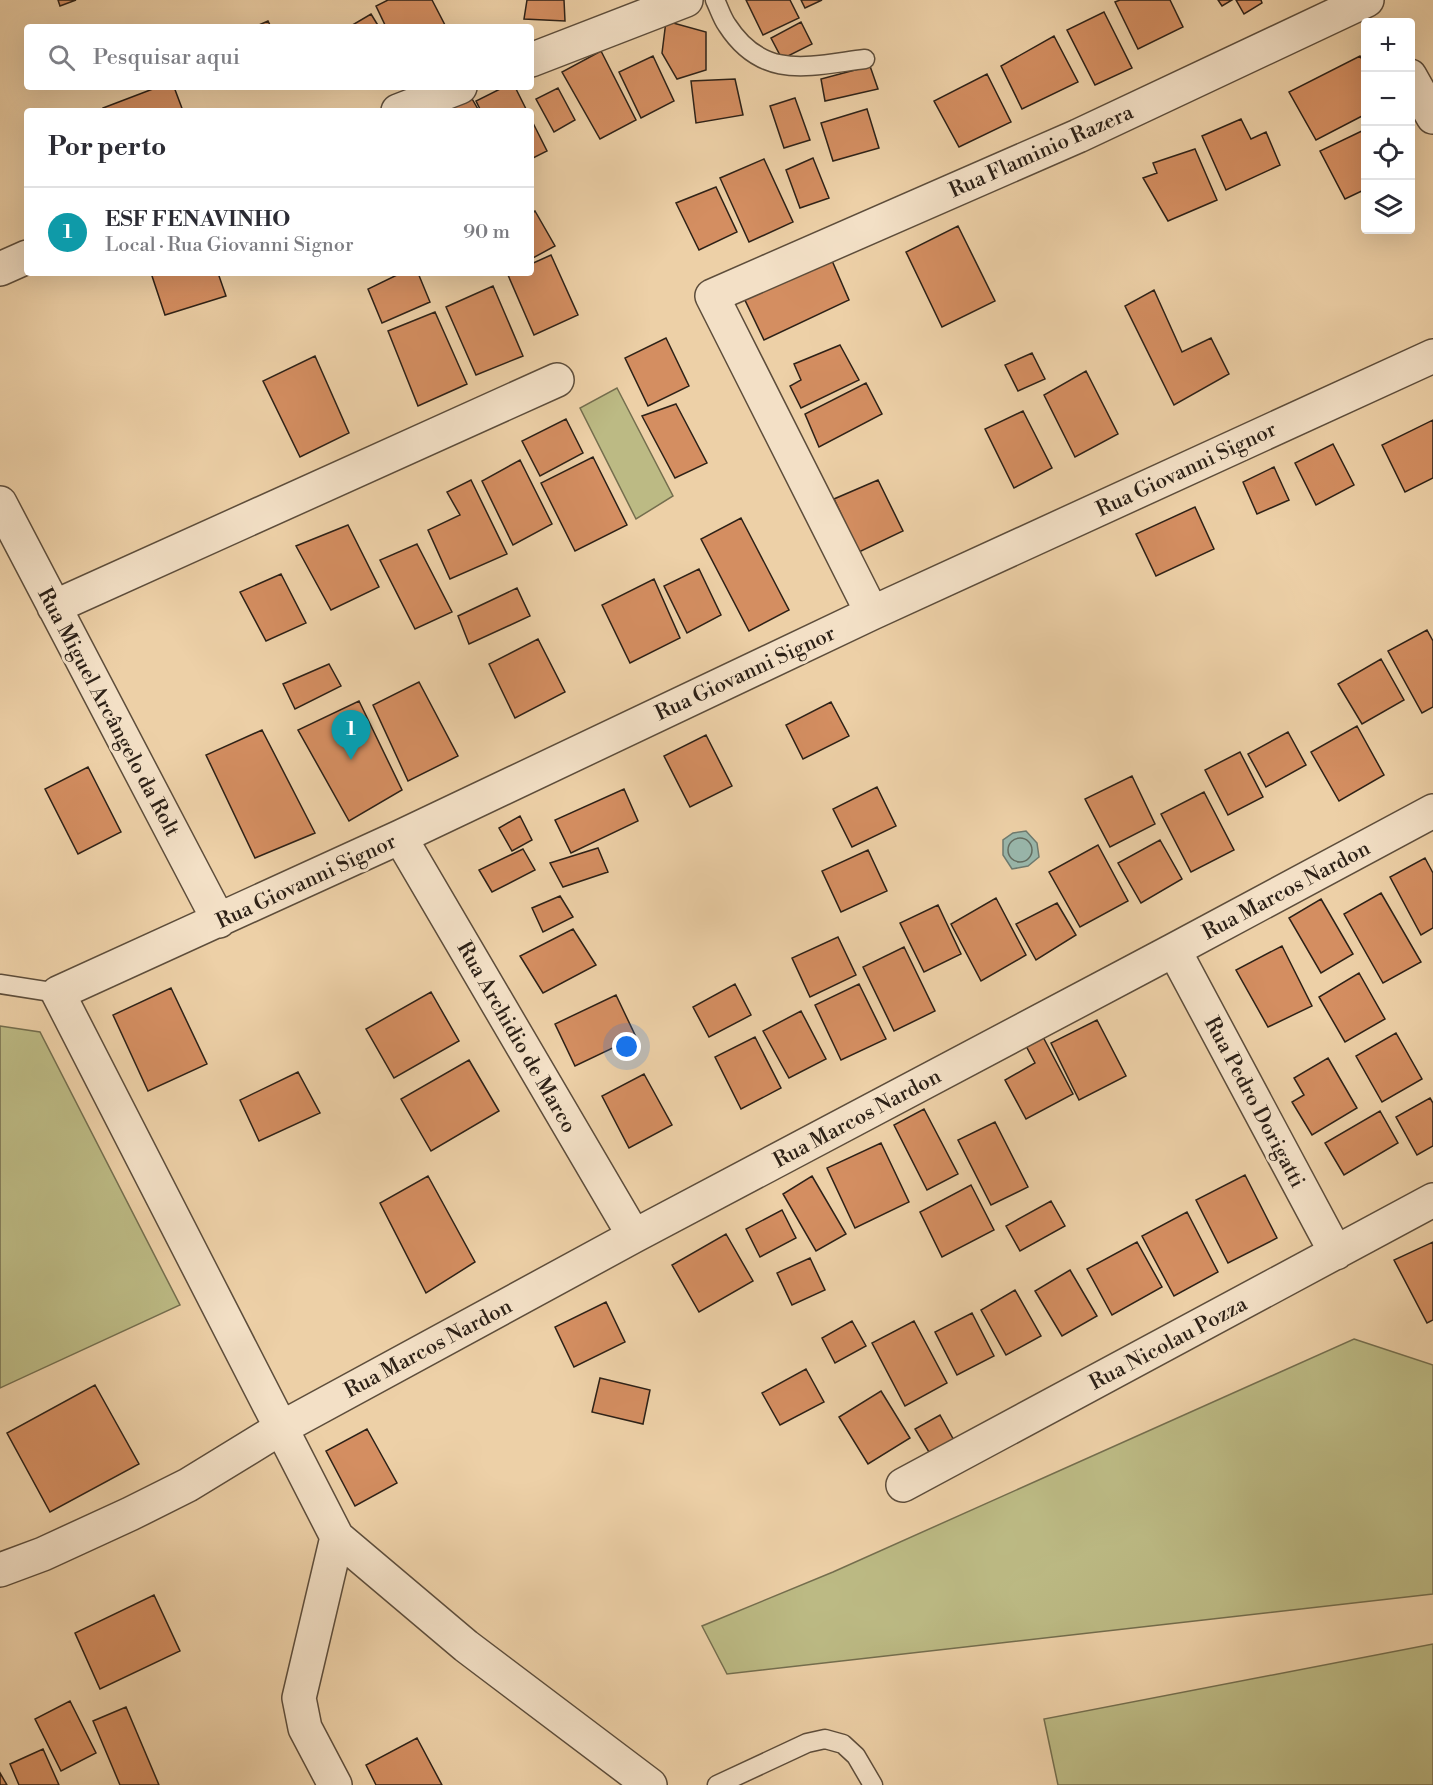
<!DOCTYPE html>
<html lang="pt">
<head>
<meta charset="utf-8">
<style>
	body { margin:0; font-family:"Libre Bodoni",serif; background:#f7f7f7; color:#2b2b33 }
	.controls { position:absolute; right:18px; top:18px; display:grid; overflow:hidden; border-radius:6px; box-shadow:0 6px 24px #0002 }
	.controls button { width:54px; height:54px; display:grid; place-items:center; padding:0; border:0; border-bottom:2px solid #e1e1e2; background:#fff; color:#2b2b33; font:30px sans-serif }
	.you { position:absolute; left:627px; top:1047px; width:21px; height:21px; margin:-15px; border:4px solid #fff; border-radius:50%; background:#1a73e8; box-shadow:0 0 0 9px #1a73e833 }
	.badge { display:grid; place-items:center; width:39px; height:39px; border-radius:50%; background:#1a73e8; color:#fff; font-size:20px; font-weight:700 }
	.pin { position:absolute; translate:-50% -50px; filter:drop-shadow(0 2px 3px #0008) }
	.pin::after { content:''; position:absolute; top:32px; width:21px; height:18px; background:inherit; clip-path:polygon(0 0,100% 0,50% 100%) }
	.list { margin:0; padding:0; list-style:none }
	h2 { display:flex; justify-content:space-between; align-items:center; height:78px; margin:0; padding:0 24px; font-size:26px }
	h2 small { font-size:20px; font-weight:400; color:#7c7c81 }
	.list li { display:grid; grid-template-columns:39px 1fr auto; gap:18px; align-items:center; box-sizing:border-box; height:90px; padding:0 24px; border-top:2px solid #e1e1e2 }
	.list b { display:block; font-size:22px; white-space:nowrap }
	.list p { margin:0; font-size:20px; white-space:nowrap; color:#7c7c81 }
	.list em { font-size:20px; font-style:normal; color:#7c7c81 }
	.icon { flex:none; width:33px; height:33px; fill:none; stroke:currentColor; stroke-width:2; stroke-linecap:round; stroke-linejoin:round }
	.map { position:relative; flex:none; width:1433px; height:1785px; overflow:hidden }
	.search { position:absolute; background:#fff; box-shadow:0 6px 24px #0002; left:24px; top:24px; width:510px; height:66px; display:flex; align-items:center; gap:15px; box-sizing:border-box; padding:0 21px; border-radius:6px; color:#7c7c81; font-size:22px }
	.panel { position:absolute; background:#fff; box-shadow:0 6px 24px #0002; left:24px; top:108px; width:510px; height:168px; border-radius:6px }
	.map>svg:first-child { display:block }
</style>
</head>
<body>
<div class="map">
<svg width="1433" height="1785" viewBox="0 0 1433 1785">
	<rect width="100%" height="100%" fill="#edd0a7"/>
	<filter id="stains"><feTurbulence type="fractalNoise" baseFrequency=".00333" numOctaves="4"/><feColorMatrix values="0 0 0 0 .2 0 0 0 0 .09 0 0 0 0 .02 0 0 0 .5 -.17"/></filter>
	<radialGradient id="worn" r=".72"><stop offset=".6" stop-color="#630" stop-opacity="0"/><stop offset="1" stop-color="#630" stop-opacity=".3"/></radialGradient>
	<path fill="#bcba84" stroke="#746e4e" stroke-width="1.5" d="M 617,388 L 673,496 L 636,519 L 580,408 Z
		M 0,1026 L 40,1032 L 180,1305 L 0,1388 Z
		M 1354,1339 L 1433,1365 L 1433,1594 L 727,1674 L 702,1626 L 833,1572 Z
		M 1433,1644 L 1433,1785 L 1058,1785 L 1044,1719 Z"/>
	<path fill="#99b6aa" stroke="#6e7a6f" stroke-width="1.5" d="M 1026,831 L 1037,843 L 1039,857 L 1028,866 L 1012,869 L 1003,855 L 1003,840 L 1013,833 Z"/>
	<g fill="none" stroke-linecap="round" stroke-linejoin="round">
		<path stroke="#636c60" stroke-width="1.5" d="M1008 850a12 12 0 1 1 24 0a12 12 0 1 1-24 0Z"/>
	</g>
	<path fill="#d48e61" stroke="#2d2117" stroke-width="1.5" d="M 58,0 L 76,0 L 60,6 Z
		M 388,0 L 432,0 L 446,27 L 386,27 L 376,6 Z
		M 527,0 L 564,0 L 565,21 L 524,19 Z
		M 746,0 L 790,0 L 799,18 L 763,35 Z
		M 801,0 L 822,0 L 805,8 Z
		M 1120,0 L 1170,0 L 1183,27 L 1138,49 L 1115,2 Z
		M 1218,0 L 1232,0 L 1222,6 Z
		M 1236,0 L 1261,0 L 1262,3 L 1244,14 Z
		M 1104,12 L 1132,68 L 1095,85 L 1067,30 Z
		M 371,14 L 379,27 L 349,27 Z
		M 268,21 L 271,27 L 254,27 Z
		M 666,21 L 706,32 L 706,70 L 677,79 L 662,53 Z
		M 801,22 L 812,44 L 782,59 L 771,38 Z
		M 1054,36 L 1078,82 L 1022,109 L 1001,66 Z
		M 601,51 L 636,120 L 600,139 L 562,72 Z
		M 653,56 L 674,101 L 641,118 L 619,72 Z
		M 1360,56 L 1366,67 L 1366,114 L 1316,140 L 1289,92 Z
		M 870,66 L 878,89 L 825,101 L 821,79 Z
		M 987,74 L 1011,122 L 959,147 L 934,101 Z
		M 735,79 L 743,115 L 696,123 L 691,81 Z
		M 158,87 L 174,87 L 183,111 L 104,111 L 103,108 Z
		M 504,87 L 515,87 L 527,111 L 481,111 L 476,101 Z
		M 558,88 L 575,120 L 554,132 L 536,99 Z
		M 471,97 L 479,111 L 446,111 L 445,109 Z
		M 795,98 L 810,140 L 784,148 L 770,106 Z
		M 867,109 L 879,148 L 833,161 L 821,123 Z
		M 531,119 L 547,151 L 531,159 Z
		M 1241,119 L 1251,139 L 1266,132 L 1280,165 L 1226,190 L 1202,136 Z
		M 1366,129 L 1366,189 L 1345,199 L 1320,151 Z
		M 1195,149 L 1217,200 L 1168,221 L 1143,178 L 1157,173 L 1153,163 Z
		M 813,158 L 829,198 L 800,208 L 786,170 Z
		M 764,159 L 793,222 L 749,242 L 720,178 Z
		M 716,187 L 737,232 L 699,250 L 676,203 Z
		M 535,211 L 555,246 L 531,259 L 531,213 Z
		M 958,226 L 995,301 L 942,327 L 906,252 Z
		M 551,255 L 578,315 L 534,335 L 508,275 L 512,273 L 531,273 L 531,264 Z
		M 830,256 L 849,300 L 764,340 L 743,296 Z
		M 151,273 L 218,273 L 226,296 L 165,315 Z
		M 401,273 L 418,273 L 430,302 L 382,323 L 368,289 Z
		M 493,286 L 523,356 L 476,375 L 446,307 Z
		M 1154,290 L 1182,352 L 1211,338 L 1229,374 L 1174,405 L 1125,306 Z
		M 435,312 L 467,384 L 418,406 L 388,331 Z
		M 666,338 L 689,386 L 648,406 L 625,358 Z
		M 840,345 L 859,380 L 801,408 L 790,386 L 801,380 L 794,364 Z
		M 1032,353 L 1045,379 L 1018,391 L 1005,365 Z
		M 315,356 L 349,433 L 300,457 L 263,381 Z
		M 1086,371 L 1118,434 L 1075,457 L 1044,395 Z
		M 866,383 L 882,414 L 819,447 L 805,414 Z
		M 676,404 L 707,463 L 675,478 L 642,416 Z
		M 1023,411 L 1052,468 L 1014,488 L 985,429 Z
		M 566,419 L 583,453 L 540,476 L 522,441 Z
		M 1433,420 L 1433,478 L 1405,492 L 1382,445 Z
		M 1333,444 L 1354,485 L 1316,505 L 1295,463 Z
		M 593,457 L 627,525 L 575,551 L 541,483 Z
		M 520,460 L 552,524 L 513,545 L 482,481 Z
		M 1274,467 L 1289,500 L 1257,514 L 1243,482 Z
		M 471,480 L 507,554 L 450,579 L 428,530 L 460,515 L 447,492 Z
		M 878,480 L 903,531 L 859,552 L 834,499 Z
		M 1195,507 L 1214,549 L 1156,576 L 1136,534 Z
		M 741,518 L 789,610 L 749,631 L 701,539 Z
		M 348,525 L 379,587 L 331,610 L 296,546 Z
		M 417,544 L 452,612 L 415,629 L 380,560 Z
		M 699,569 L 721,615 L 687,633 L 664,586 Z
		M 281,574 L 306,623 L 266,641 L 240,592 Z
		M 654,579 L 680,638 L 630,663 L 602,605 Z
		M 517,588 L 530,616 L 469,644 L 458,616 Z
		M 1427,630 L 1433,641 L 1433,707 L 1422,713 L 1388,651 Z
		M 538,639 L 565,692 L 515,718 L 489,664 Z
		M 1381,659 L 1404,700 L 1362,724 L 1338,684 Z
		M 329,664 L 341,686 L 295,709 L 283,684 Z
		M 419,682 L 458,756 L 408,781 L 373,705 Z
		M 359,701 L 402,790 L 349,821 L 298,730 Z
		M 831,702 L 849,736 L 803,759 L 786,725 Z
		M 1357,726 L 1384,775 L 1339,801 L 1311,752 Z
		M 262,730 L 315,833 L 255,858 L 206,755 Z
		M 1288,732 L 1306,765 L 1266,787 L 1248,754 Z
		M 706,735 L 732,786 L 690,807 L 664,756 Z
		M 1240,752 L 1263,797 L 1228,815 L 1205,770 Z
		M 88,767 L 121,832 L 78,854 L 45,789 Z
		M 1132,776 L 1155,824 L 1110,847 L 1085,799 Z
		M 877,787 L 896,826 L 852,847 L 833,809 Z
		M 624,789 L 638,821 L 571,853 L 555,820 Z
		M 1204,792 L 1234,850 L 1191,872 L 1161,814 Z
		M 520,816 L 532,840 L 512,851 L 499,828 Z
		M 1160,840 L 1182,879 L 1141,903 L 1118,863 Z
		M 1098,845 L 1128,901 L 1080,927 L 1049,872 Z
		M 598,848 L 608,872 L 563,887 L 550,863 Z
		M 523,849 L 535,870 L 492,892 L 479,870 Z
		M 868,850 L 887,891 L 841,912 L 822,871 Z
		M 1425,858 L 1433,873 L 1433,928 L 1421,935 L 1390,877 Z
		M 1381,893 L 1421,962 L 1383,983 L 1344,914 Z
		M 560,896 L 573,917 L 543,932 L 532,908 Z
		M 996,898 L 1026,955 L 981,981 L 951,924 Z
		M 1321,899 L 1353,954 L 1321,973 L 1289,918 Z
		M 1057,903 L 1076,935 L 1036,960 L 1016,924 Z
		M 938,905 L 961,954 L 924,972 L 900,923 Z
		M 573,929 L 596,965 L 543,993 L 520,956 Z
		M 838,937 L 856,975 L 810,997 L 792,958 Z
		M 1282,946 L 1312,1006 L 1268,1027 L 1236,970 Z
		M 904,947 L 935,1011 L 894,1031 L 863,967 Z
		M 1359,973 L 1385,1019 L 1345,1042 L 1319,997 Z
		M 735,984 L 751,1015 L 709,1037 L 693,1007 Z
		M 859,984 L 886,1039 L 841,1060 L 815,1005 Z
		M 171,988 L 207,1064 L 148,1091 L 113,1015 Z
		M 431,992 L 459,1041 L 394,1078 L 366,1029 Z
		M 616,995 L 636,1037 L 575,1066 L 555,1024 Z
		M 801,1011 L 826,1059 L 789,1078 L 763,1031 Z
		M 1097,1020 L 1126,1076 L 1079,1100 L 1051,1043 Z
		M 1396,1033 L 1422,1079 L 1382,1102 L 1356,1056 Z
		M 1042,1035 L 1073,1094 L 1026,1119 L 1005,1080 L 1035,1063 L 1025,1044 Z
		M 755,1037 L 781,1088 L 741,1109 L 715,1057 Z
		M 1328,1058 L 1357,1108 L 1312,1135 L 1292,1102 L 1304,1095 L 1294,1078 Z
		M 469,1060 L 499,1111 L 431,1151 L 401,1099 Z
		M 298,1072 L 320,1113 L 259,1141 L 240,1100 Z
		M 644,1074 L 672,1125 L 629,1148 L 602,1096 Z
		M 1430,1098 L 1433,1103 L 1433,1146 L 1417,1155 L 1396,1117 Z
		M 924,1109 L 958,1174 L 927,1190 L 894,1125 Z
		M 1380,1111 L 1398,1143 L 1344,1175 L 1325,1143 Z
		M 995,1122 L 1028,1187 L 991,1205 L 958,1140 Z
		M 881,1143 L 909,1202 L 855,1228 L 827,1168 Z
		M 1245,1175 L 1277,1238 L 1228,1263 L 1196,1200 Z
		M 428,1176 L 475,1262 L 426,1293 L 380,1203 Z
		M 812,1176 L 846,1234 L 816,1251 L 783,1194 Z
		M 971,1185 L 994,1230 L 942,1257 L 920,1212 Z
		M 1051,1201 L 1065,1226 L 1020,1251 L 1006,1226 Z
		M 782,1210 L 796,1238 L 760,1257 L 746,1229 Z
		M 1187,1212 L 1218,1272 L 1174,1296 L 1142,1236 Z
		M 726,1234 L 753,1281 L 699,1312 L 672,1265 Z
		M 1137,1242 L 1162,1287 L 1112,1315 L 1087,1269 Z
		M 1433,1242 L 1433,1320 L 1427,1323 L 1394,1260 Z
		M 810,1258 L 825,1290 L 792,1305 L 777,1273 Z
		M 1070,1270 L 1097,1316 L 1062,1336 L 1035,1291 Z
		M 1015,1290 L 1041,1336 L 1006,1355 L 981,1310 Z
		M 606,1302 L 625,1342 L 574,1367 L 555,1327 Z
		M 972,1313 L 994,1356 L 957,1375 L 935,1332 Z
		M 852,1321 L 866,1346 L 835,1363 L 822,1338 Z
		M 914,1321 L 947,1383 L 905,1406 L 872,1343 Z
		M 806,1369 L 824,1402 L 780,1425 L 762,1393 Z
		M 600,1378 L 650,1390 L 643,1424 L 592,1412 Z
		M 95,1385 L 139,1464 L 50,1512 L 7,1433 Z
		M 881,1391 L 910,1438 L 868,1464 L 839,1417 Z
		M 940,1415 L 956,1444 L 932,1457 L 915,1429 Z
		M 367,1429 L 397,1483 L 355,1506 L 326,1451 Z
		M 154,1595 L 180,1651 L 100,1689 L 75,1633 Z
		M 70,1701 L 96,1753 L 61,1771 L 35,1719 Z
		M 126,1707 L 159,1785 L 120,1785 L 93,1721 Z
		M 417,1738 L 442,1785 L 376,1785 L 366,1765 Z
		M 43,1749 L 59,1785 L 19,1785 L 10,1764 Z
		M 0,1773 L 7,1785 L 0,1785 Z"/>
	<g fill="none" stroke-linecap="round" stroke-linejoin="round">
		<defs>
			<path id="service" d="M 715,0 C 719,8 722,18 727,25 C 763,81 809,66 865,59
				M 0,984 L 58,993
				M 717,1785 L 807,1743 L 825,1739 L 843,1744 L 856,1756 L 873,1785"/>
			<path id="minor" d="M 531,60 L 686,0
				M 1410,76 L 1433,117
				M 398,111 L 460,87
				M 0,269 L 27,257
				M 0,503 L 219,921
				M 54,607 L 557,380
				M 872,613 L 712,296 L 1078,136 L 1367,0
				M 400,837 L 634,1236
				M 1174,950 L 1336,1253
				M 903,1485 L 1433,1200
				M 0,1570 L 43,1554 L 130,1514 L 188,1485 L 281,1428 L 634,1236 L 1174,950 L 1433,811
				M 335,1785 L 305,1728 L 299,1698 L 337,1537
				M 650,1785 L 466,1646 L 337,1537 L 58,993 L 400,837 L 872,613 L 1433,356"/>
		</defs>
		<use href="#service" stroke="#5d4d3b" stroke-width="21"/>
		<use href="#minor" stroke="#5d4d3b" stroke-width="36"/>
		<use href="#service" stroke="#f3e0c6" stroke-width="18"/>
		<use href="#minor" stroke="#f3e0c6" stroke-width="33"/>
	</g>
	<g text-anchor="middle" stroke-width="6" stroke-linejoin="round" paint-order="stroke">
		<g font-size="21" fill="#2d2117" stroke="#f3e0c6">
			<text transform="translate(1041 151) rotate(-24)" y="7">Rua Flaminio Razera</text>
			<text transform="translate(1186 469) rotate(-25)" y="7">Rua Giovanni Signor</text>
			<text transform="translate(745 673) rotate(-25)" y="7">Rua Giovanni Signor</text>
			<text transform="translate(109 712) rotate(62)" y="7">Rua Miguel Arcângelo da Rolt</text>
			<text transform="translate(306 881) rotate(-25)" y="7">Rua Giovanni Signor</text>
			<text transform="translate(1286 890) rotate(-28)" y="7">Rua Marcos Nardon</text>
			<text transform="translate(517 1037) rotate(60)" y="7">Rua Archidio de Marco</text>
			<text transform="translate(1255 1102) rotate(62)" y="7">Rua Pedro Dorigatti</text>
			<text transform="translate(857 1118) rotate(-28)" y="7">Rua Marcos Nardon</text>
			<text transform="translate(1168 1343) rotate(-28)" y="7">Rua Nicolau Pozza</text>
			<text transform="translate(428 1348) rotate(-28)" y="7">Rua Marcos Nardon</text>
		</g>
	</g>
	<rect width="100%" height="100%" filter="url(#stains)"/>
	<rect width="100%" height="100%" fill="url(#worn)"/>
</svg>
<div class="controls">
<button>+</button>
<button>−</button>
<button><svg class="icon" aria-label="locate" viewBox="0 0 24 24"><circle cx="12" cy="12" r="6"/><path d="M12 2v4M12 18v4M2 12h4M18 12h4"/></svg></button>
<button><svg class="icon" aria-label="layers" viewBox="0 0 24 24"><path d="M12 4l9 5-9 5-9-5zM3 14l9 5 9-5"/></svg></button>
</div>
<div class="you"></div>
<div class="pin badge" style="left:351px;top:760px;background:#0f9aa8">1</div>
<div class="search"><svg class="icon" aria-label="search" viewBox="0 0 24 24"><circle cx="10" cy="10" r="6"/><path d="M15 15l6 6"/></svg>Pesquisar aqui</div>
<section class="panel">
<h2>Por perto<small></small></h2>
<ul class="list">
<li><span class="badge" style="background:#0f9aa8">1</span><div><b>ESF FENAVINHO</b><p>Local · Rua Giovanni Signor</p></div><em>90 m</em></li>
</ul>
</section>
</div>
</body>
</html>
